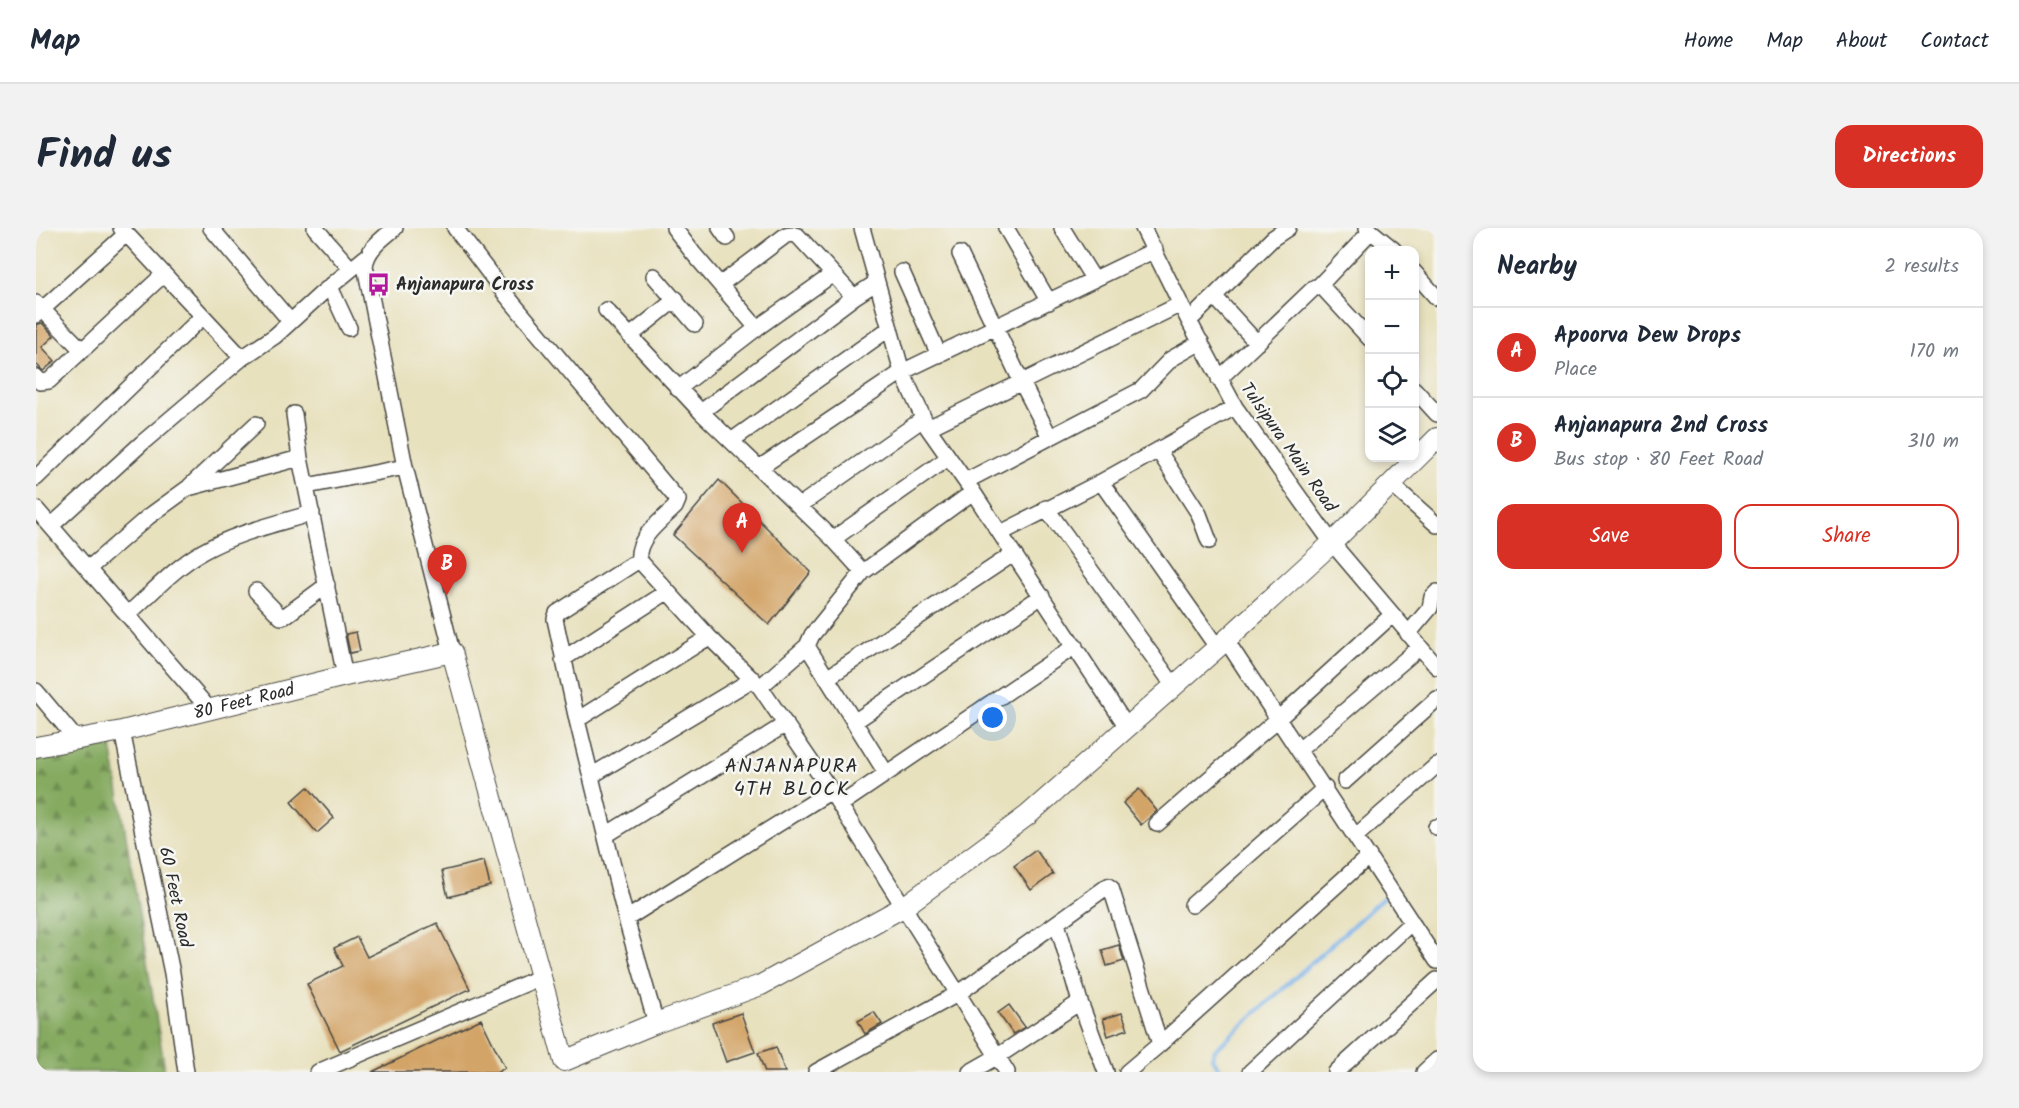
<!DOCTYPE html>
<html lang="en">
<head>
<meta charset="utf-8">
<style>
	body { margin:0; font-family:Kalam,sans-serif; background:#f2f2f3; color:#1f2937 }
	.controls { position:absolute; right:18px; top:18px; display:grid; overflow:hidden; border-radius:12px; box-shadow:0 3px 9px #0003 }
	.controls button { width:54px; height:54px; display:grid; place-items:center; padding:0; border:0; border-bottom:2px solid #e0e1e3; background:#fff; color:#1f2937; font:30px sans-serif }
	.you { position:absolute; left:957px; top:490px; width:21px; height:21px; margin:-15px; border:4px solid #fff; border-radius:50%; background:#1a73e8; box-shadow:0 0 0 9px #1a73e833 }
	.badge { display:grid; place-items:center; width:39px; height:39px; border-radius:50%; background:#d93025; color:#fff; font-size:20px; font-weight:700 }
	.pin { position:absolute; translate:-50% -50px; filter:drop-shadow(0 2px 3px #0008) }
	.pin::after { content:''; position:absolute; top:32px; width:21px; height:18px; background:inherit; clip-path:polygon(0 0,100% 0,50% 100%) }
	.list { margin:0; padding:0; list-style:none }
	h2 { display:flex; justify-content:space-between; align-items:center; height:78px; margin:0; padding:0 24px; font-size:26px }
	h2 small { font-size:20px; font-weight:400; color:#747a83 }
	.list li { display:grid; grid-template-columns:39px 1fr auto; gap:18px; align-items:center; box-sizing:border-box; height:90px; padding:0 24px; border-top:2px solid #e0e1e3 }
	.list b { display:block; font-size:22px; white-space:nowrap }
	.list p { margin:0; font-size:20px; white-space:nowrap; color:#747a83 }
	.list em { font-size:20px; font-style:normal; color:#747a83 }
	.actions { display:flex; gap:12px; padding:18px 24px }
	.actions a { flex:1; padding:14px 0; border:2px solid #d93025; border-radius:18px; text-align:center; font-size:21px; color:#d93025 }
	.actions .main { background:#d93025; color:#fff }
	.icon { flex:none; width:33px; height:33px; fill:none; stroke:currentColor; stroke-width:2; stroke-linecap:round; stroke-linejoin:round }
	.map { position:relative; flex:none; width:1401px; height:844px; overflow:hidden; border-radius:18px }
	header { display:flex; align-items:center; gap:36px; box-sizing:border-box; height:84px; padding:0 30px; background:#fff; border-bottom:2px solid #e0e1e3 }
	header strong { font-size:28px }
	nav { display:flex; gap:33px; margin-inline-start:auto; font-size:21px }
	.intro { display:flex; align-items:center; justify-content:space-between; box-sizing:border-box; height:144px; padding:0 36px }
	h1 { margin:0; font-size:42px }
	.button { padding:15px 27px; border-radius:18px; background:#d93025; color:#fff; font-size:21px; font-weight:700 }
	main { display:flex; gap:36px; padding:0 36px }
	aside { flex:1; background:#fff; border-radius:18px; box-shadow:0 3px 9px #0003 }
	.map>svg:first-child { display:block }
</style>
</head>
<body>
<header>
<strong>Map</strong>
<nav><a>Home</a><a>Map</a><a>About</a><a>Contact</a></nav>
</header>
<div class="intro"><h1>Find us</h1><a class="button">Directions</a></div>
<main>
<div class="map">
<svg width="1401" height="844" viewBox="0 0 1401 844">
	<defs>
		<pattern id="forest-firs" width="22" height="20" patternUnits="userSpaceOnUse" patternTransform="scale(1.5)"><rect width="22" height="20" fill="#85aa60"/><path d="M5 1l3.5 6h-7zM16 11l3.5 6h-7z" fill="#6d8b4f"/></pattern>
	</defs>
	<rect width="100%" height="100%" fill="#f6f6f2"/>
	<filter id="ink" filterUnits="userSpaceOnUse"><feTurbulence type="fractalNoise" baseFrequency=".0167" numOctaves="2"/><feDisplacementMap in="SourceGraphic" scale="12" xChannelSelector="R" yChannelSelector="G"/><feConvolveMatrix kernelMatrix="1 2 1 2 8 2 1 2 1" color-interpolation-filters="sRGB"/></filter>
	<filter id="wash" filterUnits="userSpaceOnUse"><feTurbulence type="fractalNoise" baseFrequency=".008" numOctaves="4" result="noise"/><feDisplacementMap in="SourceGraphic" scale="24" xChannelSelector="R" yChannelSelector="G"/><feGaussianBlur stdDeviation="1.35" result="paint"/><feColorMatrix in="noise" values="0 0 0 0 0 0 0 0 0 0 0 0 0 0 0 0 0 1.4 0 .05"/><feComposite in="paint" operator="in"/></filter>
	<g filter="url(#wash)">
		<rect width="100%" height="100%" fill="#e8e1be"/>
		<path fill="url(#forest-firs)" stroke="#586a46" stroke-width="1.5" d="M 74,512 L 128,836 L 128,844 L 0,844 L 0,530 Z"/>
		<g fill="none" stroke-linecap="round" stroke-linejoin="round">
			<path stroke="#7cb4ec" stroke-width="4" d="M 1186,844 L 1176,830 L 1179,822 L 1347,670"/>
		</g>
		<g id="blocks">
			<path fill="#d3a467" d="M 6,95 L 18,108 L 6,119 L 19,133 L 7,143 L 0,136 L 0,97 Z
				M 683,252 L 775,344 L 733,397 L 637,307 Z
				M 320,404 L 324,423 L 314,425 L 310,406 Z
				M 272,559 L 298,590 L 281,605 L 255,574 Z
				M 1103,561 L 1121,583 L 1105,597 L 1087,575 Z
				M 1000,622 L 1017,646 L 995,662 L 978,638 Z
				M 448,633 L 454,658 L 412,669 L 406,643 Z
				M 401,695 L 434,761 L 304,823 L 271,756 L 307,738 L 298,720 L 321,709 L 331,729 Z
				M 1083,717 L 1088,733 L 1071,738 L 1066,722 Z
				M 973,777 L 989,799 L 977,806 L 962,785 Z
				M 838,784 L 846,796 L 829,806 L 822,793 Z
				M 705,785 L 719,824 L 690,834 L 676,795 Z
				M 1086,785 L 1092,801 L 1072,808 L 1067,791 Z
				M 445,791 L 469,840 L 462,844 L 336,844 Z
				M 740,819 L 749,844 L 729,844 L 722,825 Z"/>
		</g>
	</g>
	<g filter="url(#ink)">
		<use href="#blocks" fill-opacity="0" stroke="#474641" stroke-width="1.5"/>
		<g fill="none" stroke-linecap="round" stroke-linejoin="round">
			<defs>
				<path id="minor" d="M 85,0 L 206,130
					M 175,0 L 254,93
					M 279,0 L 315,41
					M 359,0 C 346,11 331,21 329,38 L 369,239 L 416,424
					M 419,0 L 470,67 L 642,272 L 639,279 C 625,293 600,310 603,332 L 673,409 L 724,459 L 795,563 L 971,844
					M 638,0 L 657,25 L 721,100
					M 684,0 L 691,10
					M 826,0 L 841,54
					M 970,0 L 1013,74
					M 1026,0 L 1058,52
					M 1107,0 L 1153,93 L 1199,179 L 1296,315 L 1401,439
					M 1331,0 L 1358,22
					M 924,26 L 986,155 L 1014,209
					M 866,44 L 903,127
					M 1378,44 L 1401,70
					M 618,48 L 659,96
					M 685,56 L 750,7 L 756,6 L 762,8 L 797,46
					M 1283,58 L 1335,3
					M 294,59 L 313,100
					M 1178,68 L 1221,115
					M 0,75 L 46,122
					M 570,82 L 665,184 L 797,311 L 827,344 L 776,407 L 771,418 L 724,459
					M 0,87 L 90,6
					M 1153,93 L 1237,10 L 1252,0
					M 594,108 L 640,71
					M 0,149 L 4,154 L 13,153 L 128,46
					M 1183,151 L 1279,59 L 1287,60 L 1334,111
					M 642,161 L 721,100 L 797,46 L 818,69
					M 1378,161 L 1401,186
					M 665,184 L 818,69 L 841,54 L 866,144 L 892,200 L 937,264 L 1091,499
					M 258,186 L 264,230 L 309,448
					M 892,200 L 1145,76
					M 695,213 L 854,100
					M 1122,222 L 1163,286 L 1173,313
					M 723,240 L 866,144 L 1119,22
					M 0,250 L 167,88
					M 930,253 L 1105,162 L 1135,131 L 1165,114
					M 1065,254 L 1181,419
					M 1355,256 L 1401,297
					M 154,258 L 220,196
					M 271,258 L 369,239
					M 763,278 L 887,191
					M 1010,280 L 1138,458
					M 0,281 L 173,481
					M 15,298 L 106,215 L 206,130 L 239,108 L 285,66 L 330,29
					M 965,305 L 1065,254 L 1199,179
					M 797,311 L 912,230
					M 603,332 L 521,385 L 519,391 L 541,492 L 590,691 L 620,795
					M 52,341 L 112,289 L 152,260 L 264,230
					M 827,344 L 937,264
					M 220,363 L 245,389 L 249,388 L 291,357
					M 91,387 C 115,366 138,340 166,324 C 199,305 240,296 276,285
					M 1372,406 L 1394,380 L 1396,369 L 1401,364
					M 1190,412 L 1401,733
					M 771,418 L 850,545
					M 527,431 L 631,364
					M 791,450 L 977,326
					M 0,463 L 40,511
					M 541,492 L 673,409
					M 818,494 L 1006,368
					M 86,503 L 136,745 L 150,844
					M 1263,522 L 1384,419
					M 555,548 L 717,451
					M 1309,553 L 1401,471
					M 804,577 L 1039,418
					M 1121,596 L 1242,491 L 1356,387
					M 1400,599 L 1401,599
					M 570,607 L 750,496
					M 1320,608 L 1401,537
					M 1156,677 L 1289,560
					M 590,691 L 795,563
					M 1021,695 L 1044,774 L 1070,844
					M 282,844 L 505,749
					M 780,844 L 923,765 L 1072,658 L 1075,660 L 1124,816 L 1333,628
					M 934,844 L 962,828 L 1044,774
					M 1091,844 L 1124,816
					M 1214,844 L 1376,694
					M 1300,844 L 1401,752
					M 1388,844 L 1401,832"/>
				<g id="major">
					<path id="s1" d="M 0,519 L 86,503 L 309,448 L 416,424 L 528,833 L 620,795 L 725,757 L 869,678 L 992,587 L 1190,412 L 1296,315 L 1401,210"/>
				</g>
			</defs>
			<use href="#minor" stroke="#474641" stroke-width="18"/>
			<use href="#major" stroke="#474641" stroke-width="22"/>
			<use href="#minor" stroke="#fff" stroke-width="15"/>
			<use href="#major" stroke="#fff" stroke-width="20"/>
		</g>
	</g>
	<defs>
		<symbol id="bus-bare" viewBox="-9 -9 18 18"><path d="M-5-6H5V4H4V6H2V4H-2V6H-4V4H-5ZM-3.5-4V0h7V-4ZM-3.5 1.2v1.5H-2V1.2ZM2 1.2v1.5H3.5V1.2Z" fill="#b5179e" stroke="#f6f6f2" stroke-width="2.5" paint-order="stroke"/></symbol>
	</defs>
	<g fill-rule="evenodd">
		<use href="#bus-bare" x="326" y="40" width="33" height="33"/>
	</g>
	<g text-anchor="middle" stroke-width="5" stroke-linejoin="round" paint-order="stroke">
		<g font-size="18" font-weight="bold" fill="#2b2b2b" stroke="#f6f6f2" text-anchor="start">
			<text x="360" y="62">Anjanapura Cross</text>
		</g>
		<g font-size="18" fill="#2b2b2b" stroke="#f6f6f2">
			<text transform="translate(1253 219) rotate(55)" y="6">Tulsipura Main Road</text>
			<text dy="6" stroke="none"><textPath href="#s1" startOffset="213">80 Feet Road</textPath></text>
			<text transform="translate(140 669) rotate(78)" y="6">60 Feet Road</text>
		</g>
		<g font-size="20" letter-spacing="1.5" fill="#2b2b2b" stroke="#f6f6f2">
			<text x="756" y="544">ANJANAPURA<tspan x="756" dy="23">4TH BLOCK</tspan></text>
		</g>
	</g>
</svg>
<div class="controls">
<button>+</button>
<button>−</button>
<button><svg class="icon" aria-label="locate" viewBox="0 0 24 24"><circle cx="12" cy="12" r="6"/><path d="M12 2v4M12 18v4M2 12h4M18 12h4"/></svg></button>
<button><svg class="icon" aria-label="layers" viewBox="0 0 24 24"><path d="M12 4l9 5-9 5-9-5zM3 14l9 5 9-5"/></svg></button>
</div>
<div class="you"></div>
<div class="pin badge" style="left:706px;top:325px">A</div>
<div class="pin badge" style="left:411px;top:367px">B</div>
</div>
<aside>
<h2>Nearby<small>2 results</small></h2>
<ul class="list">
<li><span class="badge">A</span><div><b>Apoorva Dew Drops</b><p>Place</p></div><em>170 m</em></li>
<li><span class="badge">B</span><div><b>Anjanapura 2nd Cross</b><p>Bus stop · 80 Feet Road</p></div><em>310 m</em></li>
</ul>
<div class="actions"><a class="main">Save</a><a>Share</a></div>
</aside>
</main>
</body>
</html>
